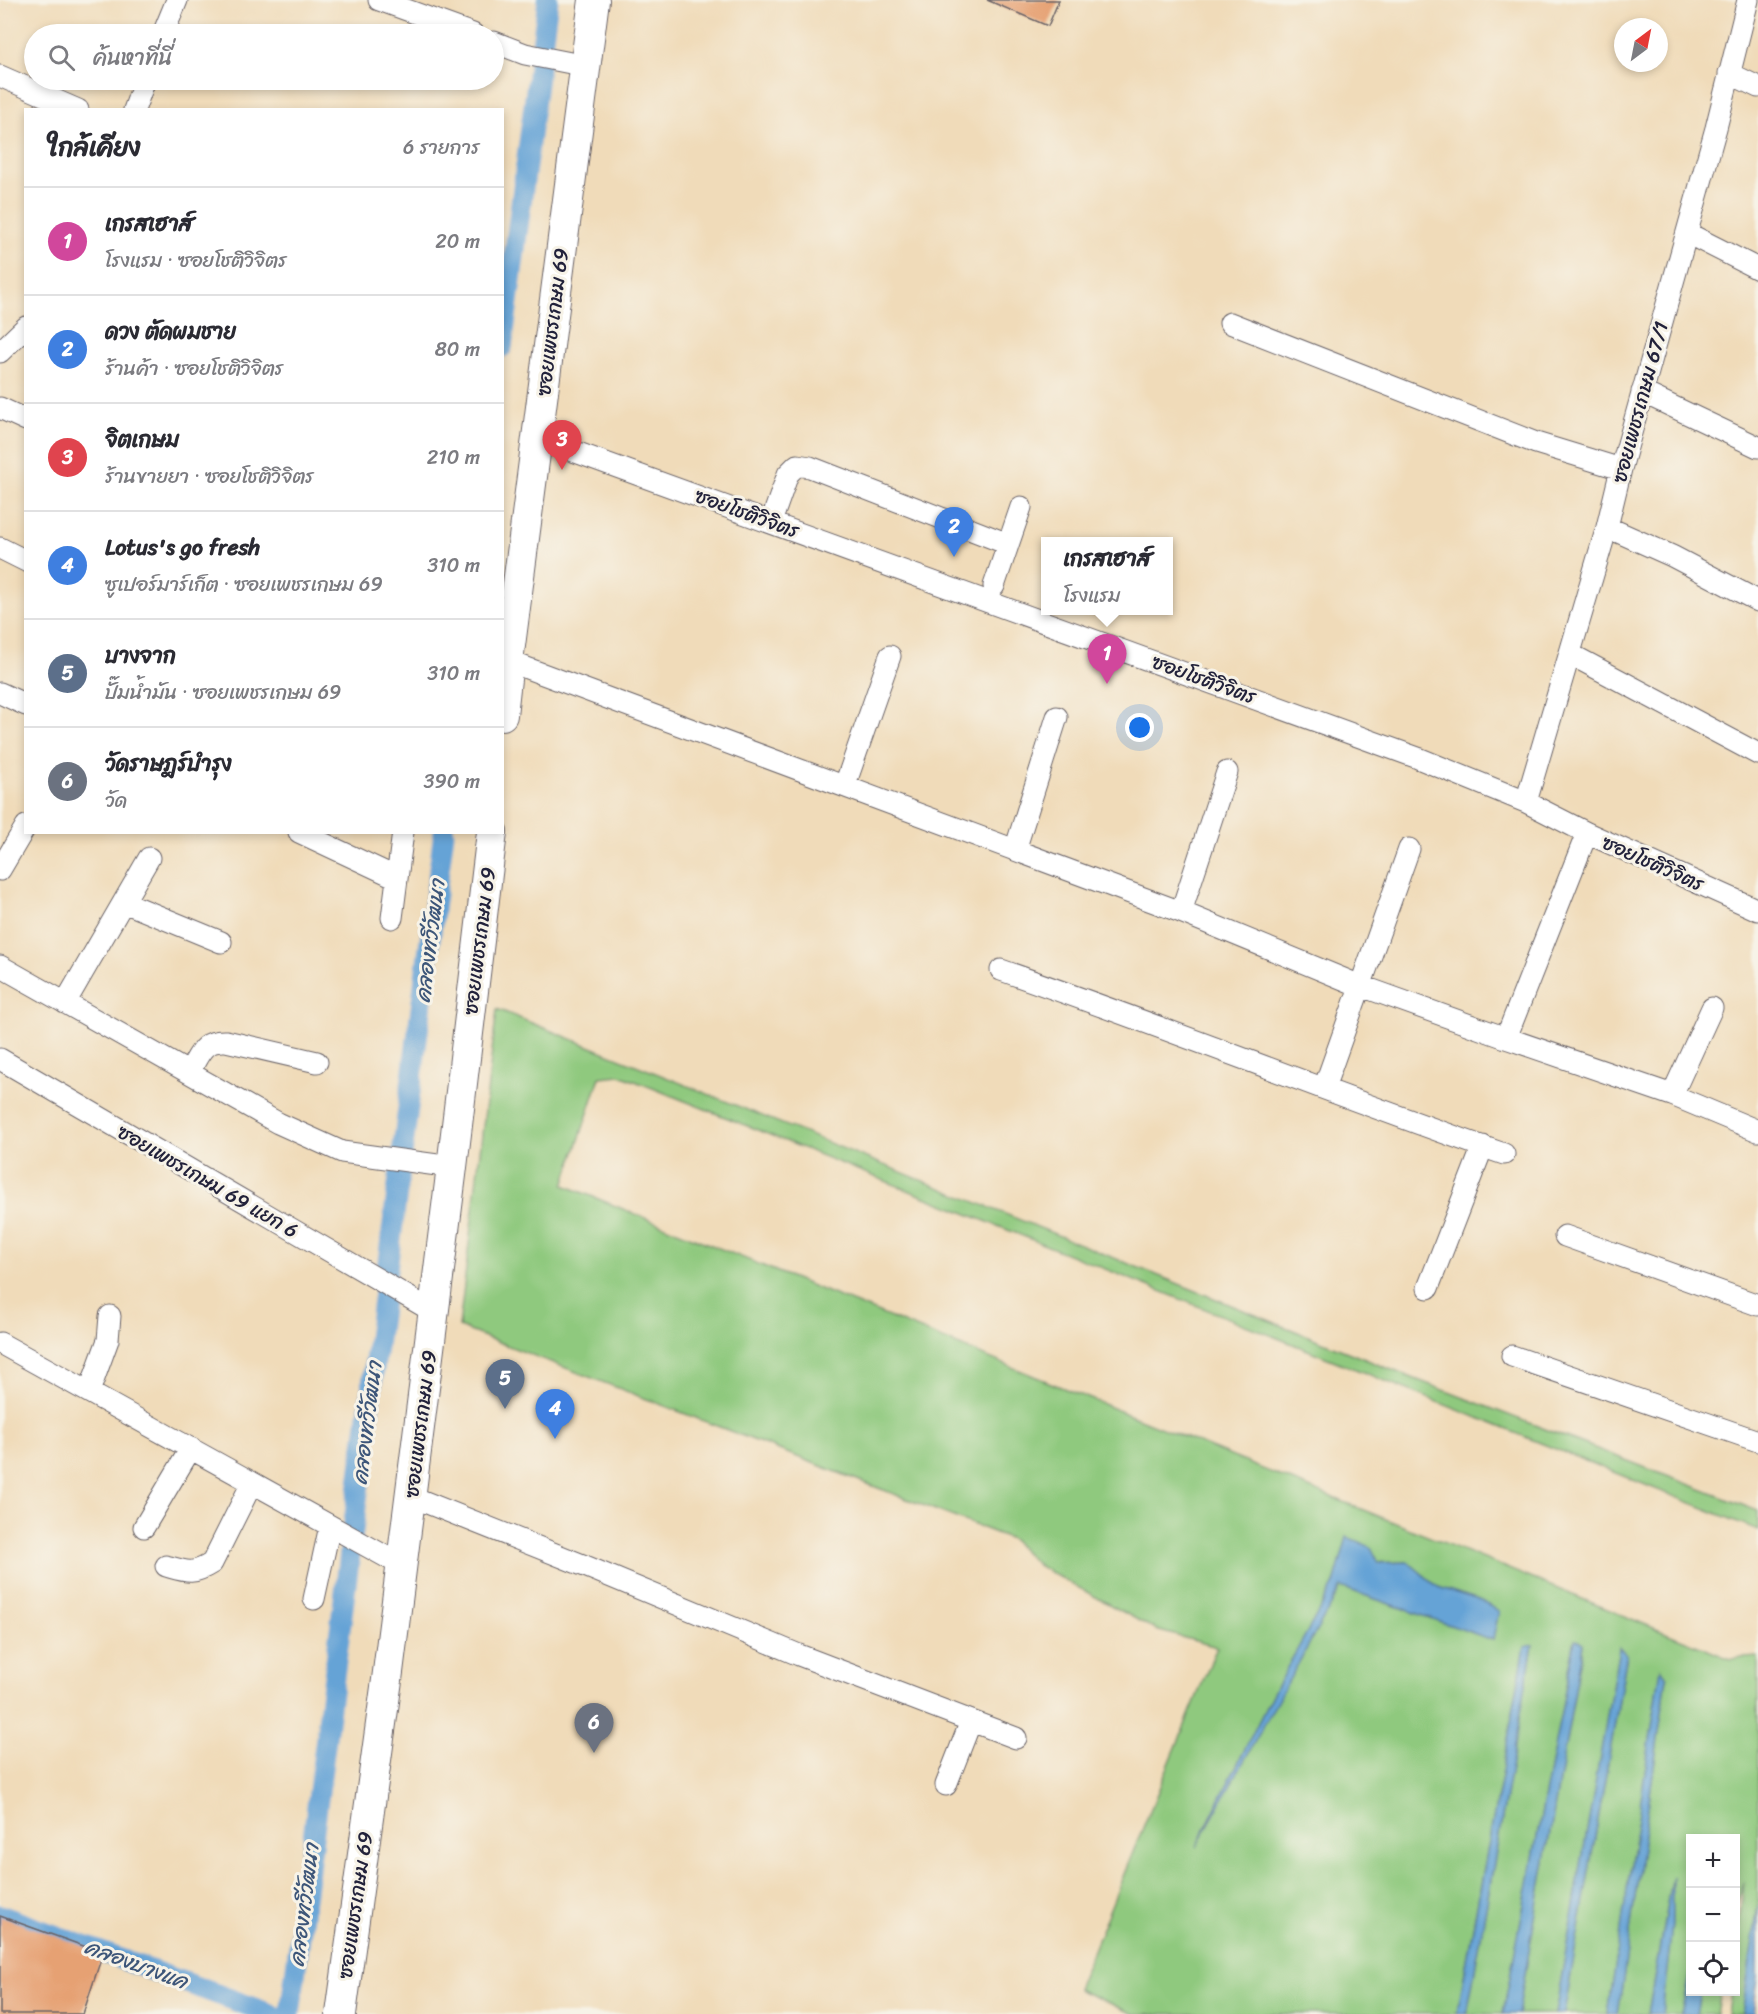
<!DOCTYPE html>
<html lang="th">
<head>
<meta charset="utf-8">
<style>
	body { margin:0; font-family:Sriracha,"Playpen Sans Thai",sans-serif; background:#f7f7f7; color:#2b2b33 }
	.controls { position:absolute; right:18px; bottom:18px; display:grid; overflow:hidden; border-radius:0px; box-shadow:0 3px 9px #0003 }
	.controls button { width:54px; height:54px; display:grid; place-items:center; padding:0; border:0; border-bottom:2px solid #e1e1e2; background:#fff; color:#2b2b33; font:30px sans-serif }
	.compass { position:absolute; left:1614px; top:18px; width:54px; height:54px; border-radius:50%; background:#fff; box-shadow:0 3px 9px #0003; rotate:32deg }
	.you { position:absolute; left:1140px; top:728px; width:21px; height:21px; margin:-15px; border:4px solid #fff; border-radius:50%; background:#1a73e8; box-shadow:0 0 0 9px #1a73e833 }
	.badge { display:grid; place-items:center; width:39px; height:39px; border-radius:50%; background:#7c3aed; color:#fff; font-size:20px; font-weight:700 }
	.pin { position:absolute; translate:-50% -50px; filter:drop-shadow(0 2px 3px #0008) }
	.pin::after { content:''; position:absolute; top:32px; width:21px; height:18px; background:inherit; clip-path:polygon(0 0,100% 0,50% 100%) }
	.popup { position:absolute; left:1041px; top:537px; width:132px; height:78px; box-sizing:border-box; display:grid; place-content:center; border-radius:0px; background:#fff; filter:drop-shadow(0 2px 4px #0005); font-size:20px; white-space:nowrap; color:#7c7c81 }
	.popup b { font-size:22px; color:#2b2b33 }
	.popup::after { content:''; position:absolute; left:50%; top:100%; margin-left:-12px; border:12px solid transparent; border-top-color:#fff }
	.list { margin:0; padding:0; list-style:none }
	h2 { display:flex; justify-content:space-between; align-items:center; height:78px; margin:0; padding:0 24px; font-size:26px }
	h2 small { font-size:20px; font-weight:400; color:#7c7c81 }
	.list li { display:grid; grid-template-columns:39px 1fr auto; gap:18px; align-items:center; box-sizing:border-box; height:108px; padding:0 24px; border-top:2px solid #e1e1e2 }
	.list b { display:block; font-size:22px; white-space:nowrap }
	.list p { margin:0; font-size:20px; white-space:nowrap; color:#7c7c81 }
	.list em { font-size:20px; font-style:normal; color:#7c7c81 }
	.icon { flex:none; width:33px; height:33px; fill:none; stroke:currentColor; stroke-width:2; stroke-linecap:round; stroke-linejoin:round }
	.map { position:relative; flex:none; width:1758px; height:2014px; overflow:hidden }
	.search { position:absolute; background:#fff; box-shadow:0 3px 9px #0003; left:24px; top:24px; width:480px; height:66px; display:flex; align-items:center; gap:15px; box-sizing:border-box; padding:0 21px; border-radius:33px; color:#7c7c81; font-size:22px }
	.panel { position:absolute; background:#fff; box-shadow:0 3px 9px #0003; left:24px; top:108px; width:480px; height:726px; border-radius:0px }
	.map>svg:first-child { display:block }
</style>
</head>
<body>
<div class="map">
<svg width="1758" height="2014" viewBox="0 0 1758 2014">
	<rect width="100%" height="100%" fill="#f7f3e8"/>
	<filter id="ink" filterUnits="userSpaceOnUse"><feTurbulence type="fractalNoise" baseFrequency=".0167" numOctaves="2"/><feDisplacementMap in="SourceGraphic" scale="12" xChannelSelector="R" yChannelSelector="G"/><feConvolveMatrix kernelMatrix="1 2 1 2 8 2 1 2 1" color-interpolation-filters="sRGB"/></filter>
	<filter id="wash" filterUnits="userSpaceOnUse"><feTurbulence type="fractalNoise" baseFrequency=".008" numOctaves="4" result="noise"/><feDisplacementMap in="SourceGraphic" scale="24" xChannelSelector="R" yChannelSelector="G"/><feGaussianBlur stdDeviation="1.35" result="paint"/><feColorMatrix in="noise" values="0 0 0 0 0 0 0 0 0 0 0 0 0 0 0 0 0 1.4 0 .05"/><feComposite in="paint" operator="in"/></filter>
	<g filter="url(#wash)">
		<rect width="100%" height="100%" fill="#f0dbb9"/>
		<path fill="#8fc97e" stroke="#58765c" stroke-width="1.5" fill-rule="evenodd" d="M 497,1009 L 1402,1374 L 1758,1511 L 1758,1530 L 620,1075 L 600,1077 L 564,1185 L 1730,1659 L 1758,1657 L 1758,1906 L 1742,2014 L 1727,2014 L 1730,1992 L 1736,1992 L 1736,1949 L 1744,1882 L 1736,1906 L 1736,1838 L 1690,1838 L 1690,1972 L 1681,2014 L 1662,2014 L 1672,1925 L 1671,1881 L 1648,2014 L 1618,2014 L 1667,1677 L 1661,1669 L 1608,2014 L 1564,2014 L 1627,1654 L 1619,1649 L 1555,2014 L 1518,2014 L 1583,1645 L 1575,1639 L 1503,2014 L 1467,2014 L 1533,1645 L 1525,1647 L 1457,2014 L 1134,2014 L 1077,1989 L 1217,1647 L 1156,1630 L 1039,1566 L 1011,1539 L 459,1327 ZM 1408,1562 L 1438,1587 L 1482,1601 L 1493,1640 L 1341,1587 L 1205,1829 L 1273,1693 L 1334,1584 L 1341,1563 Z
			M 1700,1992 L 1720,1992 L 1716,2014 L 1696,2014 Z"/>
		<path fill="#65a3d6" stroke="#446288" stroke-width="1.5" d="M 1347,1537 L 1371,1547 L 1379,1563 L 1408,1562 L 1438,1587 L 1482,1601 L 1499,1611 L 1493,1640 L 1341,1587 L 1196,1847 L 1273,1693 L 1334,1584 Z
			M 1575,1639 L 1583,1644 L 1518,2014 L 1503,2014 Z
			M 1533,1645 L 1467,2014 L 1457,2014 L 1525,1647 Z
			M 1619,1648 L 1627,1654 L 1564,2014 L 1555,2014 Z
			M 1661,1668 L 1667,1677 L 1618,2014 L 1608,2014 Z
			M 1672,1876 L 1672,1925 L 1662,2014 L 1648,2014 Z
			M 1758,1906 L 1758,1977 L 1753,2014 L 1742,2014 Z
			M 1690,1972 L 1690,1992 L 1700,1992 L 1696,2014 L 1681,2014 Z"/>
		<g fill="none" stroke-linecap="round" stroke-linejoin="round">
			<path stroke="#65a3d6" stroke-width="21" d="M 502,347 L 548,0
				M 0,1915 L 271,2014
				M 290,2014 L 444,832"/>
		</g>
		<g id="blocks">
			<path fill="#e6a173" d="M 987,0 L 1059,0 L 1048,26 Z
				M 0,1916 L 103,1953 L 83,2014 L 0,2014 Z"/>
		</g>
	</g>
	<g filter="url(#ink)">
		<use href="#blocks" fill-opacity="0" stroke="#6a6367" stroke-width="1.5"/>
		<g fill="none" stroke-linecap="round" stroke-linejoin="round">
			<defs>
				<path id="minor" d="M 379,0 L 473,34
					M 163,34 L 177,0
					M 494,42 L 525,54 L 586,66
					M 1729,73 L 1758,87
					M 0,76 L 78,110
					M 134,110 L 145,80
					M 1687,233 L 1758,269
					M 1230,323 L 1536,443 L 1621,469
					M 0,352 L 26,327
					M 1642,392 L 1758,447
					M 0,408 L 26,420
					M 537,438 L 1418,758 L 1526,802 L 1587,833 L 1758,910
					M 771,522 L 788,474 L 797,465 L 810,467 L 1008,544
					M 1607,527 L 1672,556 L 1758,601
					M 0,548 L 26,561
					M 994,586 L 1021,507
					M 1570,654 L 1758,754
					M 508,661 L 1181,912 L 1353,983 L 1506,1038 L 1672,1095 L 1758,1131
					M 0,693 L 26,705
					M 845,785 L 890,656
					M 1526,802 L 1607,527 L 1621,469 L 1716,128 L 1748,0
					M 299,832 L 397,878
					M 1015,850 L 1057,717
					M 0,870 L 26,826
					M 124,902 L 221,942
					M 1181,912 L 1227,772
					M 392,918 L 403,832
					M 0,966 L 278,1123 L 342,1152 L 452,1167
					M 1001,970 C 1170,1029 1335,1095 1504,1154
					M 65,1003 L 149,858
					M 1506,1038 L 1587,833
					M 0,1059 L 434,1312
					M 189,1072 C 200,1054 202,1040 226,1041 L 317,1062
					M 1324,1088 L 1409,849
					M 1672,1095 L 1712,1008
					M 1565,1236 L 1758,1305
					M 1428,1288 L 1483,1146
					M 0,1343 L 401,1565
					M 1512,1356 L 1758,1441
					M 89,1392 L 108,1340 L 110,1316
					M 410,1496 L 585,1566 L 799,1655 L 1016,1738
					M 144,1527 L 191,1448
					M 166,1566 C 187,1572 193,1575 212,1563 L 252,1483
					M 314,1599 L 330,1526
					M 946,1785 L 971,1721"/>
				<path id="secondary" d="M 502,715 L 508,661 L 594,0
					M 341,2014 L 387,1680 L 452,1167 L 492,832"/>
			</defs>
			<use href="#minor" stroke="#6a6367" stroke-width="23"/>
			<use href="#secondary" stroke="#6a6367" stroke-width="32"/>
			<use href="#minor" stroke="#fff" stroke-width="21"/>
			<use href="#secondary" stroke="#fff" stroke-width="30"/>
		</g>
	</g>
	<g text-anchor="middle" stroke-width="6" stroke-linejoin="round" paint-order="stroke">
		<g font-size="20" fill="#22223b" stroke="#f7f3e8">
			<text transform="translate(552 322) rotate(-83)" y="7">ซอยเพชรเกษม 69</text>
			<text transform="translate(1640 402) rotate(-75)" y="7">ซอยเพชรเกษม 67/1</text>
			<text transform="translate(747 513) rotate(20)" y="7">ซอยโชติวิจิตร</text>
			<text transform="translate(1204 679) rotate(20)" y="7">ซอยโชติวิจิตร</text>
			<text transform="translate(1653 863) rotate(24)" y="7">ซอยโชติวิจิตร</text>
			<text transform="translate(479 941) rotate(-83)" y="7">ซอยเพชรเกษม 69</text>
			<text transform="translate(208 1181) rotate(30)" y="7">ซอยเพชรเกษม 69 แยก 6</text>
			<text transform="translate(420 1424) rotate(-83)" y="7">ซอยเพชรเกษม 69</text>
			<text transform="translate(355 1905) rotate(-82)" y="7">ซอยเพชรเกษม 69</text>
		</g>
		<g font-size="21" font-style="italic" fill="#3d5679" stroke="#f7f3e8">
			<text transform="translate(430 941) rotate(-83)" y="7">คลองทวีวัฒนา</text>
			<text transform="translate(367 1423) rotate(-83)" y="7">คลองทวีวัฒนา</text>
			<text transform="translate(304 1905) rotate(-83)" y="7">คลองทวีวัฒนา</text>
			<text transform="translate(136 1964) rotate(20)" y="7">คลองบางแค</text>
		</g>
	</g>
</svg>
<div class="controls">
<button>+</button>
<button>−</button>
<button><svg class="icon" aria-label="locate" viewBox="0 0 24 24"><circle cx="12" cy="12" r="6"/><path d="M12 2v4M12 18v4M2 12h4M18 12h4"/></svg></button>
</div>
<svg class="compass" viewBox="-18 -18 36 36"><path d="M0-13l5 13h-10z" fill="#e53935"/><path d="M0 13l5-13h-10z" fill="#7c7c81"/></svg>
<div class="you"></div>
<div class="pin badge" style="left:1107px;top:684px;background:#d1479c">1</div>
<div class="popup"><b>เกรสเฮาส์</b>โรงแรม</div>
<div class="pin badge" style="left:954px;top:557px;background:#3f7fe0">2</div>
<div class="pin badge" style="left:562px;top:470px;background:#e0444e">3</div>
<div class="pin badge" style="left:555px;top:1439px;background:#3f7fe0">4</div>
<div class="pin badge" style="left:505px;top:1409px;background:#5c6f8a">5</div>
<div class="pin badge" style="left:594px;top:1753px;background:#6b7280">6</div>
<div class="search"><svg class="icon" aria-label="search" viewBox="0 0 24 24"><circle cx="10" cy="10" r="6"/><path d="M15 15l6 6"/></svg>ค้นหาที่นี่</div>
<section class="panel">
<h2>ใกล้เคียง<small>6 รายการ</small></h2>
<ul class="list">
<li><span class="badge" style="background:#d1479c">1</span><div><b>เกรสเฮาส์</b><p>โรงแรม · ซอยโชติวิจิตร</p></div><em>20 m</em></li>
<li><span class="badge" style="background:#3f7fe0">2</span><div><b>ดวง ตัดผมชาย</b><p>ร้านค้า · ซอยโชติวิจิตร</p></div><em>80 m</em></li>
<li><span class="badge" style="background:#e0444e">3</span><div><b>จิตเกษม</b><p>ร้านขายยา · ซอยโชติวิจิตร</p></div><em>210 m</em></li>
<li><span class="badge" style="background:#3f7fe0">4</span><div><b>Lotus's go fresh</b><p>ซูเปอร์มาร์เก็ต · ซอยเพชรเกษม 69</p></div><em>310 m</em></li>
<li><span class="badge" style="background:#5c6f8a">5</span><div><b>บางจาก</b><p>ปั๊มน้ำมัน · ซอยเพชรเกษม 69</p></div><em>310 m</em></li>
<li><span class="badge" style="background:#6b7280">6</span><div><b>วัดราษฎร์บำรุง</b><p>วัด</p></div><em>390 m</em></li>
</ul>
</section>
</div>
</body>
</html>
